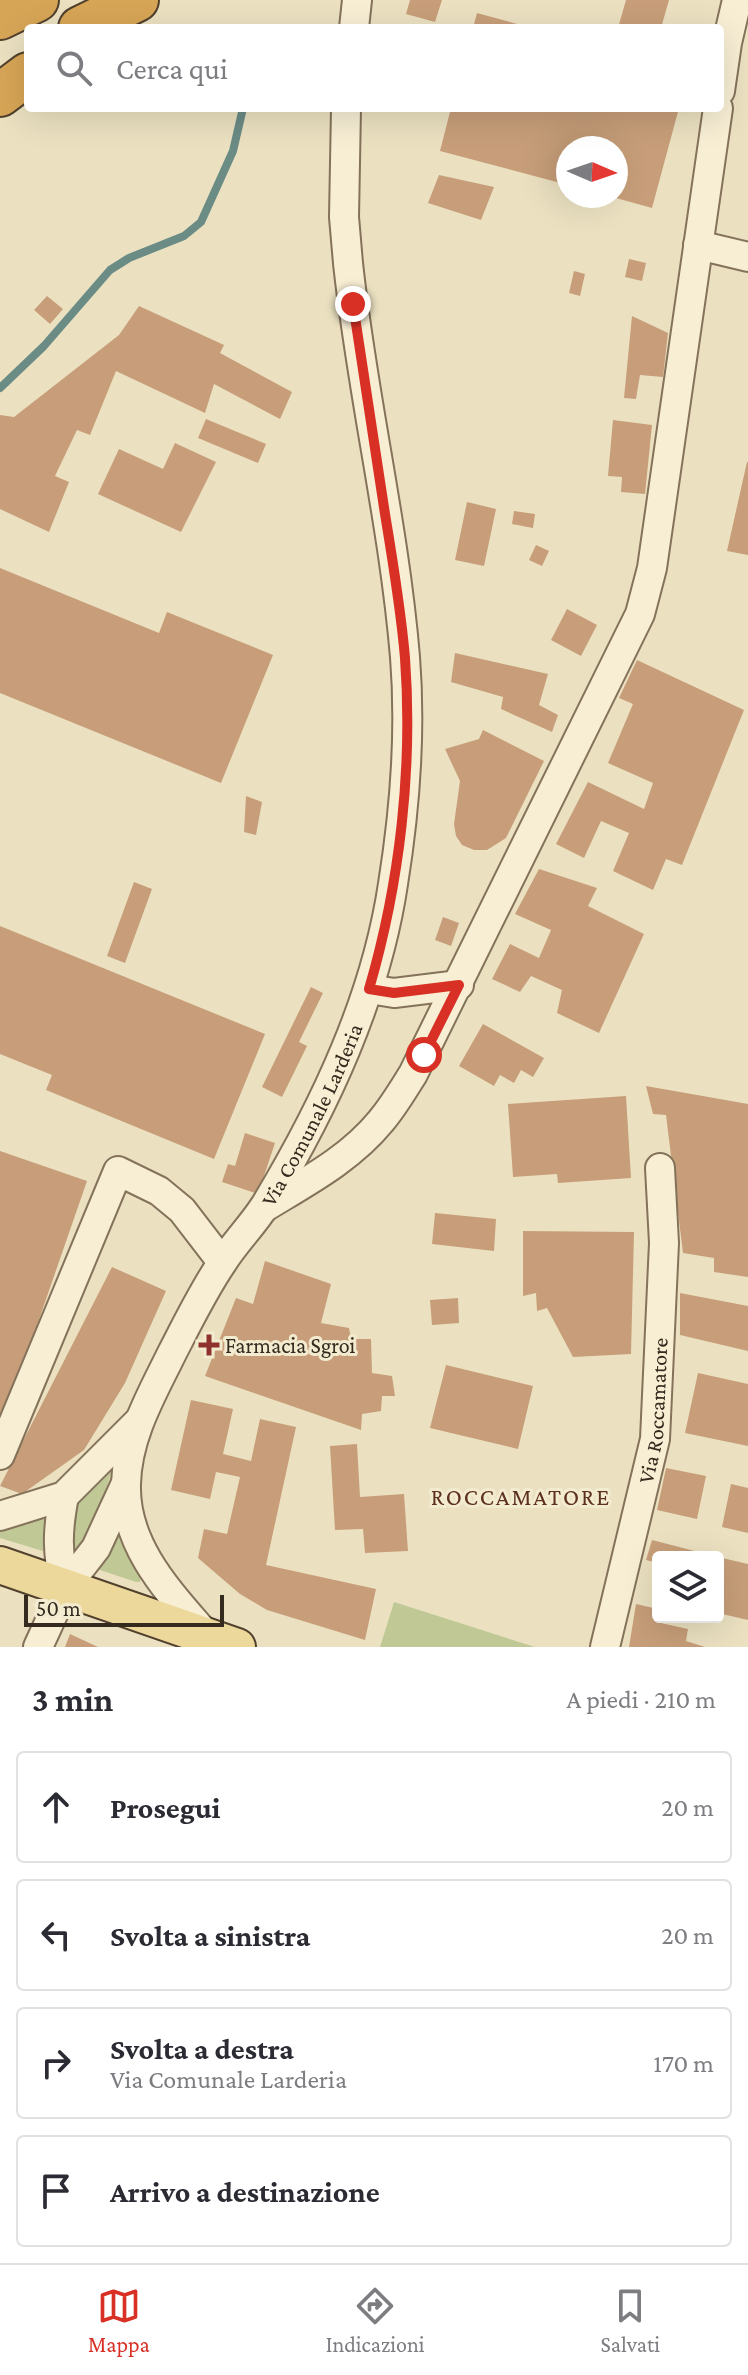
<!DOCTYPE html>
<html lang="it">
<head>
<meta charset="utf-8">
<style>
	body { margin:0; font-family:"Crimson Pro",serif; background:#f2f2f3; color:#2b2b33 }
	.controls { position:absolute; right:24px; bottom:24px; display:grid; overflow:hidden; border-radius:8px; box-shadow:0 8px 32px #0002 }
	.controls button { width:72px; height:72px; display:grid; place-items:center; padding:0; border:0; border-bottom:2px solid #e1e1e2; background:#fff; color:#2b2b33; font:40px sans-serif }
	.compass { position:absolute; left:556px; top:136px; width:72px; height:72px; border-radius:50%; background:#fff; box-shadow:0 8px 32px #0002; rotate:92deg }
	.scale { position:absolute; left:24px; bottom:20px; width:200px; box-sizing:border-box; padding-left:8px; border:4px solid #342a1d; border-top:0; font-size:22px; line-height:28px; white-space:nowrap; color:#342a1d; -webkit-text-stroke:6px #f3ebd0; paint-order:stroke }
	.stop { position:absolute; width:24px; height:24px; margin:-18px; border:6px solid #d93025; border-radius:50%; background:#fff }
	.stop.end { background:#d93025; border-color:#fff; box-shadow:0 2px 8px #0008 }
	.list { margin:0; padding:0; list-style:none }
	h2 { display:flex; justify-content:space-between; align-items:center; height:104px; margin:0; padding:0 32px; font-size:34px }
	h2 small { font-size:26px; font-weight:400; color:#7c7c81 }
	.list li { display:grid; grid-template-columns:52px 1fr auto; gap:24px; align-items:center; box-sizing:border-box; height:112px; margin:0 16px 16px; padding:0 16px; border:2px solid #e1e1e2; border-radius:8px }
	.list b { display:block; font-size:30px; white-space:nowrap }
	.list p { margin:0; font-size:26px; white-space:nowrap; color:#7c7c81 }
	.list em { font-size:26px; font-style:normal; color:#7c7c81 }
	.icon { flex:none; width:44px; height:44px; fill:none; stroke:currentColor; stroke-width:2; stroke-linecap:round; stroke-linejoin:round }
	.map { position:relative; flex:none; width:748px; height:1647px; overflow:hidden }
	.search { position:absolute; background:#fff; box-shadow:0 8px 32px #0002; left:24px; right:24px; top:24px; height:88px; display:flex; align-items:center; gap:20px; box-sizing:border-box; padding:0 28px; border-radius:8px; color:#7c7c81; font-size:30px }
	.sheet { height:616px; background:#fff }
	nav { display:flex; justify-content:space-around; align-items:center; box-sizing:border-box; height:112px; border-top:2px solid #e1e1e2; background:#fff; font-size:22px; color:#7c7c81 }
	nav a { display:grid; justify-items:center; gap:4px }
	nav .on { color:#d93025 }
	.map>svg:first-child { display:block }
</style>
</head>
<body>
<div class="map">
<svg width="748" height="1647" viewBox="0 0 748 1647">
	<rect width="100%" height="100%" fill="#ebe1c1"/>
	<path fill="#c0c896" d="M 113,1463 L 113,1468 L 96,1518 L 77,1553 L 72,1553 C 64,1506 83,1495 113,1463 Z
		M 48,1509 L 46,1552 L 0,1538 L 0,1527 Z
		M 118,1527 L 141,1576 L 140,1582 L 136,1582 L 97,1569 Z
		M 394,1602 L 535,1647 L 380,1647 Z"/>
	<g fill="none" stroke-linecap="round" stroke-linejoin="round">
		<path stroke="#6b8b85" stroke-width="8" d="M 0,388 L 44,346 L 110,270 L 129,258 L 184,236 L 201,222 L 233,151 L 243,108"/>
	</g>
	<path fill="#c79e79" d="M 410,0 L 442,0 L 435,22 L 406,14 Z
		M 626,0 L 669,0 L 661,28 L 618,28 Z
		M 477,13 L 528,27 L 528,28 L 473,28 Z
		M 451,108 L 679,108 L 652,208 L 616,198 L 616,148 L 568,148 L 568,185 L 440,151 Z
		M 439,175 L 494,187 L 481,220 L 428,203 Z
		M 629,259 L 646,263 L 642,281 L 625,277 Z
		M 574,271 L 585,274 L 580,296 L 569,293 Z
		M 47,296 L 63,309 L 50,324 L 34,310 Z
		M 139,306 L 224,345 L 220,353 L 292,392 L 280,419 L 214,384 L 205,413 L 116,371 L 90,435 L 77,430 L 55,476 L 69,482 L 49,532 L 0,509 L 0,415 L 14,417 L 119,335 Z
		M 632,316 L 668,333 L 663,377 L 640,375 L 636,399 L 624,398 Z
		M 206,419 L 266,444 L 258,463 L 198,438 Z
		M 613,420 L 652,425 L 645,494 L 621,492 L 622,477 L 608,476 Z
		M 175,443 L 216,462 L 181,532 L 98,494 L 119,449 L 163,469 Z
		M 747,462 L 748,462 L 748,555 L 727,551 Z
		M 467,502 L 496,509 L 484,566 L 455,560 Z
		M 514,511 L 535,514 L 533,528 L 512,524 Z
		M 536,545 L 549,551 L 542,566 L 529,560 Z
		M 0,568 L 159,633 L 167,612 L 273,655 L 221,783 L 0,693 Z
		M 567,609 L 597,625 L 581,656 L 551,640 Z
		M 455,653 L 548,674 L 539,705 L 558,715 L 552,732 L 501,709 L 503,697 L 451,682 Z
		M 637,660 L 744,710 L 682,865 L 666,859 L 653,890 L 613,871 L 629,833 L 601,821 L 584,858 L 556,844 L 588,782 L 644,809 L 653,783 L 608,763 L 633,704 L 619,698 Z
		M 483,730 L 544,761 L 506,838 L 487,850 L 474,850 L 462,845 L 456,836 L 454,824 L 460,781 L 445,749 L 479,739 Z
		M 246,796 L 262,802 L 256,835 L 244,832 Z
		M 539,869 L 597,888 L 588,906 L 644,934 L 599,1033 L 557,1013 L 562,990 L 531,976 L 520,992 L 492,979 L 510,944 L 539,958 L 551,930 L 515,914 Z
		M 134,882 L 152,889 L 125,963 L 107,956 Z
		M 443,917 L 459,923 L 451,946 L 435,940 Z
		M 0,926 L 265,1034 L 214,1159 L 46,1090 L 52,1075 L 0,1054 Z
		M 311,987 L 323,993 L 299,1042 L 307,1046 L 282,1097 L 262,1087 Z
		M 483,1024 L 544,1058 L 533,1077 L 521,1070 L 514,1083 L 500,1075 L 494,1086 L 459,1066 Z
		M 646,1086 L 748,1104 L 748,1277 L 714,1272 L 714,1258 L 683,1253 L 666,1115 L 653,1114 Z
		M 626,1096 L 631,1178 L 558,1183 L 557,1174 L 513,1177 L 508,1104 Z
		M 245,1133 L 275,1143 L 258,1194 L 222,1182 L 228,1164 L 235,1166 Z
		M 0,1151 L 87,1181 L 0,1432 Z
		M 435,1213 L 496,1219 L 494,1251 L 432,1244 Z
		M 523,1231 L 634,1232 L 631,1354 L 573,1357 L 547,1308 L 537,1311 L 536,1293 L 523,1296 Z
		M 265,1261 L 331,1284 L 321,1323 L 349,1328 L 351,1339 L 371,1339 L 372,1373 L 392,1376 L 395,1396 L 382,1396 L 381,1411 L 362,1414 L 361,1430 L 205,1376 L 236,1298 L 253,1304 Z
		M 112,1267 L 166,1291 L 125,1383 L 84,1450 L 22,1494 L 0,1486 Z
		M 680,1293 L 748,1306 L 748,1351 L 680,1335 Z
		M 458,1298 L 459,1323 L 432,1325 L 430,1300 Z
		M 446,1365 L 533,1386 L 518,1449 L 430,1428 Z
		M 698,1373 L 748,1384 L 748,1446 L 685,1433 Z
		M 191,1400 L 233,1409 L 223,1454 L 251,1461 L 260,1419 L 296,1427 L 266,1565 L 376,1589 L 365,1640 L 267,1610 L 240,1594 L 198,1558 L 204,1529 L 227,1534 L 240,1477 L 216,1472 L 210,1499 L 171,1490 Z
		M 357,1444 L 360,1497 L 404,1494 L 408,1551 L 365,1553 L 363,1529 L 335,1530 L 330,1446 Z
		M 666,1468 L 706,1476 L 697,1519 L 657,1510 Z
		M 731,1484 L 748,1488 L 748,1533 L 722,1527 Z
		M 652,1540 L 714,1556 L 714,1557 L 658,1557 L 658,1563 L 646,1560 Z
		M 718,1557 L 748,1564 L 748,1620 L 718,1613 Z
		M 636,1604 L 658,1609 L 658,1617 L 662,1617 L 661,1623 L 688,1629 L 686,1641 L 705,1647 L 629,1647 Z
		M 70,1634 L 98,1647 L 65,1647 Z"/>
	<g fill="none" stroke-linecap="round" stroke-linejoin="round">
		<defs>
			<g id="minor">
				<path d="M 354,28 L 357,0"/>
				<path d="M 720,91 L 727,43 L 737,0"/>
				<path d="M 698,245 L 748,257"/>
				<path d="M 369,989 L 394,993 L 459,985"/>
				<path d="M 265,1207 C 306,1182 350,1159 381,1121 C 393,1107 403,1090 413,1074 L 640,614 L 652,568 L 718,108"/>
				<path d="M 0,1455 L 118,1171 L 159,1191 L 182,1210 L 222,1262"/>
				<path d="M 64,1496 C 57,1532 57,1552 65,1588"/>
				<path d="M 0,1516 L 64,1496 L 138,1422"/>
				<path id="s1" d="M 207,1636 C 169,1592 124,1546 126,1484 C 127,1436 152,1394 172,1353 C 188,1322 203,1291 222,1263 C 235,1242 253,1225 266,1204 C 325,1106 376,998 393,884 C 405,809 411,732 405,657 C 394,525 362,395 348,263 L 344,217 L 346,108"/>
				<path d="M 38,1647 L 65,1588 L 96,1548 L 126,1483"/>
				<path id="s2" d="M 605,1647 L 655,1439 L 664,1243 L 660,1168"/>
			</g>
			<path id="major" d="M 0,1565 L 237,1647"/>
			<path id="highway" d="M 0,18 L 37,0
				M 80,28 L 137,0
				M 0,95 L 28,74"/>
		</defs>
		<use href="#minor" stroke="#84725a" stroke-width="32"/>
		<use href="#major" stroke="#51412e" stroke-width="40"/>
		<use href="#highway" stroke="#51412e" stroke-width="46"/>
		<use href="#minor" stroke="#f7eed4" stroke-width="28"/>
		<use href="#major" stroke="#edd89b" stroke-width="36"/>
		<use href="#highway" stroke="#d7a556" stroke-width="42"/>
	</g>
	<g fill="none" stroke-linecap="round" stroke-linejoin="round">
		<path stroke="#d93025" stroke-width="10" d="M 353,304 C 363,374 374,444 385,514 C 393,562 401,610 405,658 C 413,768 400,883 369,989 L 394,993 L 459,985 L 424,1055"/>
	</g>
	<path fill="#8f322d" stroke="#f3ebd0" stroke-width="3" d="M205 1333h8v8h8v8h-8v8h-8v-8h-8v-8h8z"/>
	<g text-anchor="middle" stroke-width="6" stroke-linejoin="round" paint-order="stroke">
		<g font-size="22" fill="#342a1d" stroke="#f3ebd0">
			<text dy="8" stroke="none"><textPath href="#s1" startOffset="594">Via Comunale Larderia</textPath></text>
			<text dy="8" stroke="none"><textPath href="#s2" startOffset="242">Via Roccamatore</textPath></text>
		</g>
		<g font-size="22" fill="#342a1d" stroke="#f3ebd0" text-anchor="start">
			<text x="225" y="1353">Farmacia Sgroi</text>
		</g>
		<g font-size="24" letter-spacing="2" fill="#5e301f" stroke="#f3ebd0">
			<text x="521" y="1505">ROCCAMATORE</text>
		</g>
	</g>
</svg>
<div class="controls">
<button><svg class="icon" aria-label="layers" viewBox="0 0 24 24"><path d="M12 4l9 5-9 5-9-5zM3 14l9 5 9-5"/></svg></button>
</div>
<svg class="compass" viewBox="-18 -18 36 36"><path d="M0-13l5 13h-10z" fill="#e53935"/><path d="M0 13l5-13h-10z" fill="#7c7c81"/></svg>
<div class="scale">50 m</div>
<div class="stop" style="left:424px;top:1055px"></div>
<div class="stop end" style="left:353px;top:304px"></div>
<div class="search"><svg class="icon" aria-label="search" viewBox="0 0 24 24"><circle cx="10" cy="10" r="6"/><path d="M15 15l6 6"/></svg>Cerca qui</div>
</div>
<section class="sheet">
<h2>3 min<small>A piedi · 210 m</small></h2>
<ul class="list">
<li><svg class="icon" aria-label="ahead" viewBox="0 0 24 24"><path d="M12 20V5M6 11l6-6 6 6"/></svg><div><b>Prosegui</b></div><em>20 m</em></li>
<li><svg class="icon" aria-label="left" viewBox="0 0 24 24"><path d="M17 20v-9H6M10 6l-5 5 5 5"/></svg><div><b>Svolta a sinistra</b></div><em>20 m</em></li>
<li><svg class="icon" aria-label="right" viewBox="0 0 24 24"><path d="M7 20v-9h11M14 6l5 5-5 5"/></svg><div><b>Svolta a destra</b><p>Via Comunale Larderia</p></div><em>170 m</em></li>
<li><svg class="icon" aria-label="arrive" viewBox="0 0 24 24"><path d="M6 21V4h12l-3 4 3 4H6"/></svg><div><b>Arrivo a destinazione</b></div></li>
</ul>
</section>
<nav>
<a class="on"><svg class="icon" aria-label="map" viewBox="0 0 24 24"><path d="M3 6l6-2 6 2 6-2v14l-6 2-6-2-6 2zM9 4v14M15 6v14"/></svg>Mappa</a>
<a><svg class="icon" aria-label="directions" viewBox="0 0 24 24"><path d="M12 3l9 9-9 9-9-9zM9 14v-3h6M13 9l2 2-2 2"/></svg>Indicazioni</a>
<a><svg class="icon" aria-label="saved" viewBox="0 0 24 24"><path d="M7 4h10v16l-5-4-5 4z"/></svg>Salvati</a>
</nav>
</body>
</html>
